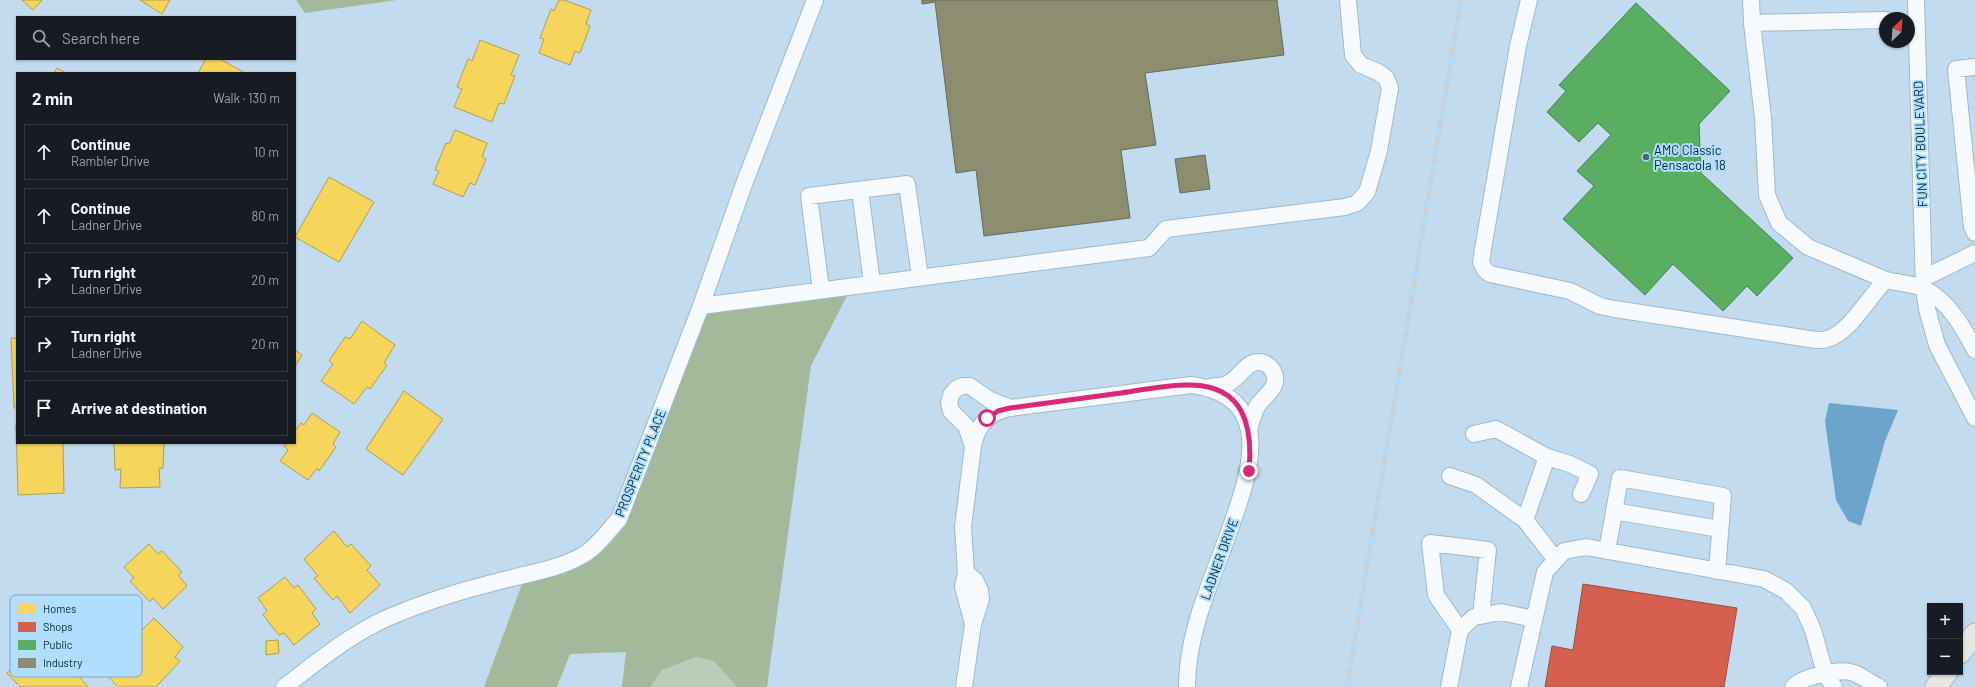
<!DOCTYPE html>
<html lang="en">
<head>
<meta charset="utf-8">
<style>
	body { margin:0; font-family:Barlow,sans-serif; background:#242831; color:#f1f3f6 }
	.controls { position:absolute; right:12px; bottom:12px; display:grid; overflow:hidden; border-radius:0px; box-shadow:0 1px 3px #0004 }
	.controls button { width:36px; height:36px; display:grid; place-items:center; padding:0; border:0; border-bottom:1px solid #363941; background:#171b24; color:#f1f3f6; font:20px sans-serif }
	.compass { position:absolute; left:1879px; top:12px; width:36px; height:36px; border-radius:50%; background:#171b24; box-shadow:0 1px 3px #0004; rotate:25deg }
	.stop { position:absolute; width:12px; height:12px; margin:-9px; border:3px solid #db2777; border-radius:50%; background:#fff }
	.stop.end { background:#db2777; border-color:#fff; box-shadow:0 1px 4px #0008 }
	.list { margin:0; padding:0; list-style:none }
	h2 { display:flex; justify-content:space-between; align-items:center; height:52px; margin:0; padding:0 16px; font-size:17px }
	h2 small { font-size:13px; font-weight:400; color:#9ea1a6 }
	.list li { display:grid; grid-template-columns:26px 1fr auto; gap:12px; align-items:center; box-sizing:border-box; height:56px; margin:0 8px 8px; padding:0 8px; border:1px solid #363941; border-radius:0px }
	.list b { display:block; font-size:15px; white-space:nowrap }
	.list p { margin:0; font-size:13px; white-space:nowrap; color:#9ea1a6 }
	.list em { font-size:13px; font-style:normal; color:#9ea1a6 }
	.icon { flex:none; width:22px; height:22px; fill:none; stroke:currentColor; stroke-width:2; stroke-linecap:round; stroke-linejoin:round }
	.map { position:relative; flex:none; width:1975px; height:687px; overflow:hidden }
	.search { position:absolute; background:#171b24; box-shadow:0 1px 3px #0004; left:16px; top:16px; width:280px; height:44px; display:flex; align-items:center; gap:10px; box-sizing:border-box; padding:0 14px; border-radius:0px; color:#9ea1a6; font-size:15px }
	.panel { position:absolute; background:#171b24; box-shadow:0 1px 3px #0004; left:16px; top:72px; width:280px; height:372px; border-radius:0px }
	.map>svg:first-child { display:block }
</style>
</head>
<body>
<div class="map">
<svg width="1975" height="687" viewBox="0 0 1975 687">
	<rect width="100%" height="100%" fill="#c2dbee"/>
	<path fill="#bacdb9" d="M 696,657 L 714,661 L 737,687 L 650,687 L 662,670 Z"/>
	<path fill="#a4b99a" d="M 296,0 L 397,0 L 305,13 Z
		M 853,284 L 811,366 L 767,687 L 737,687 L 714,661 L 696,657 L 662,670 L 650,687 L 622,687 L 626,652 L 570,654 L 557,687 L 484,687 L 522,584 C 567,573 601,563 627,522 L 710,306 Z"/>
	<path fill="#6ca4cb" d="M 1829,403 L 1898,410 L 1885,441 L 1861,526 L 1848,521 L 1836,500 L 1825,421 Z"/>
	<path fill="#f6d55c" stroke="#ada052" d="M 22,0 L 42,0 L 33,10 Z
		M 140,0 L 170,0 L 162,14 Z
		M 559,0 L 564,0 L 591,10 L 586,24 L 590,26 L 580,53 L 575,51 L 570,65 L 539,53 L 544,39 L 540,38 L 551,9 L 554,11 Z
		M 480,40 L 519,55 L 511,75 L 515,76 L 504,104 L 499,103 L 492,122 L 454,107 L 462,89 L 457,87 L 468,59 L 472,61 Z
		M 206,59 L 220,59 L 245,73 L 198,73 Z
		M 57,68 L 66,73 L 54,73 Z
		M 455,130 L 487,143 L 482,157 L 486,159 L 475,185 L 470,183 L 463,197 L 433,184 L 439,171 L 435,170 L 446,143 L 449,144 Z
		M 329,177 L 374,202 L 339,262 L 295,237 Z
		M 362,321 L 395,345 L 384,363 L 387,365 L 370,389 L 367,387 L 354,404 L 321,381 L 333,364 L 329,361 L 345,337 L 350,339 Z
		M 11,338 L 17,338 L 17,408 L 14,408 Z
		M 295,350 L 302,355 L 295,366 Z
		M 404,391 L 443,419 L 403,475 L 366,449 Z
		M 312,413 L 340,432 L 333,444 L 336,447 L 319,471 L 317,468 L 308,480 L 280,461 L 288,450 L 284,446 L 286,443 L 295,443 L 295,431 L 301,423 L 304,425 Z
		M 16,425 L 17,443 L 63,443 L 64,493 L 18,495 Z
		M 114,443 L 164,443 L 163,468 L 159,468 L 160,487 L 120,488 L 121,469 L 115,470 Z
		M 334,531 L 347,547 L 351,544 L 371,566 L 367,570 L 380,585 L 350,613 L 337,596 L 333,600 L 314,578 L 318,576 L 304,559 Z
		M 149,544 L 158,554 L 162,551 L 182,572 L 178,575 L 187,586 L 163,609 L 153,598 L 150,602 L 130,581 L 134,578 L 124,567 Z
		M 285,577 L 294,588 L 298,585 L 316,609 L 312,613 L 320,624 L 294,645 L 284,633 L 279,635 L 263,615 L 267,611 L 258,598 Z
		M 154,618 L 183,647 L 175,657 L 180,661 L 156,687 L 118,687 L 103,671 L 119,656 L 116,653 L 132,635 L 134,638 Z
		M 46,638 L 88,687 L 20,687 L 7,673 Z
		M 278,640 L 279,653 L 266,655 L 266,641 Z"/>
	<path fill="#d6604d" stroke="#974e47" d="M 1583,584 L 1737,608 L 1724,687 L 1545,687 L 1552,646 L 1573,650 Z"/>
	<path fill="#5aae61" stroke="#408555" d="M 1636,3 L 1730,91 L 1699,124 L 1701,173 L 1793,258 L 1757,296 L 1747,286 L 1723,311 L 1673,264 L 1645,295 L 1563,219 L 1594,186 L 1577,171 L 1611,135 L 1598,123 L 1579,142 L 1547,112 L 1566,91 L 1559,85 Z"/>
	<path fill="#8c8c6e" stroke="#636d5e" d="M 922,0 L 1277,0 L 1284,55 L 1145,73 L 1156,145 L 1121,150 L 1130,218 L 984,236 L 976,170 L 956,173 L 935,2 L 922,4 Z
		M 1205,155 L 1210,189 L 1180,193 L 1175,159 Z"/>
	<g fill="none" stroke-linecap="round" stroke-linejoin="round">
		<defs>
			<path id="minor" d="M 1529,0 L 1518,46 L 1483,249 L 1481,262 L 1485,270 L 1490,274 L 1570,291 L 1600,306 L 1615,309 L 1809,339 C 1815,340 1822,341 1827,339 C 1849,334 1869,296 1886,280 C 1898,283 1914,284 1925,289 C 1949,302 1963,327 1975,350
				M 1751,0 L 1752,23 L 1885,20
				M 1916,0 L 1924,289 L 1927,309 L 1937,345 L 1975,418
				M 1752,23 L 1763,118 L 1767,195 L 1779,223 L 1808,247 L 1886,280
				M 1975,67 L 1956,69 L 1972,227 L 1975,233
				M 860,190 L 872,283
				M 1924,278 L 1975,253
				M 821,290 L 809,196 L 907,184 L 920,277
				M 701,306 L 1149,248 L 1166,229 L 1345,207 L 1357,203 L 1367,192 L 1379,151 L 1390,88 L 1386,78 L 1378,72 L 1361,65 L 1353,55 L 1348,0
				M 1210,387 C 1215,386 1221,386 1225,385 C 1240,380 1246,357 1264,363 C 1267,364 1271,368 1273,371 C 1281,386 1266,394 1258,405 C 1253,413 1251,422 1249,431
				M 1474,434 L 1496,429 L 1547,457 L 1525,520
				M 973,446 C 977,425 989,412 1010,408 L 1191,385 C 1277,396 1250,473 1230,529 C 1220,558 1208,586 1199,615 C 1192,638 1187,663 1187,687
				M 1547,457 L 1570,464 L 1590,474 L 1581,494
				M 1450,476 L 1476,485 L 1525,520 L 1556,560
				M 1614,511 L 1720,529
				M 1607,551 L 1620,478 L 1723,496 L 1717,571
				M 973,624 L 963,587 L 966,573 L 963,527 L 973,446 L 966,426 L 951,411 L 949,403 L 951,395 L 956,389 L 962,386 L 970,386 L 990,400 L 1010,408
				M 1460,630 L 1436,595 L 1430,543 L 1488,550 L 1481,616
				M 284,687 C 316,663 349,635 387,618 C 422,603 459,591 496,582 C 524,574 558,570 583,555 C 597,547 608,531 619,519 L 701,306 L 744,184 L 815,0
				M 964,687 L 973,624 L 981,599 L 980,590 L 975,580 L 966,573
				M 1449,687 L 1460,630 L 1474,617 L 1501,612 L 1534,619
				M 1519,687 L 1545,572 L 1564,551 L 1586,547 L 1764,579 L 1786,591 L 1803,608 L 1813,630 L 1825,673 L 1834,687
				M 1793,687 C 1804,676 1839,668 1854,673 C 1862,676 1871,683 1879,687"/>
			<path id="major" d="M 1960,653 L 1975,634
				M 1936,687 L 1947,672"/>
		</defs>
		<use href="#minor" stroke="#9fb9cb" stroke-width="18"/>
		<use href="#major" stroke="#aabac6" stroke-width="23"/>
		<use href="#minor" stroke="#f6fafc" stroke-width="16"/>
		<use href="#major" stroke="#e8e5e2" stroke-width="21"/>
		<defs>
			<path id="rail" d="M 1347,687 L 1461,0"/>
		</defs>
		<use href="#rail" stroke="#c8d0d6" stroke-width="4.5"/>
		<use href="#rail" stroke="#b1deff" stroke-width="3" stroke-dasharray="9" stroke-linecap="butt"/>
	</g>
	<g fill="none" stroke-linecap="round" stroke-linejoin="round">
		<path stroke="#db2777" stroke-width="5" d="M 987,418 L 998,411 L 1010,408 C 1047,403 1084,398 1121,393 C 1144,390 1168,384 1191,385 C 1244,386 1253,426 1249,471"/>
	</g>
	<circle fill="#466578" stroke="#b1deff" stroke-width="1.5" cx="1646" cy="157" r="4"/>
	<g text-anchor="middle" stroke-width="4" stroke-linejoin="round" paint-order="stroke">
		<g font-size="13" fill="#032539" stroke="#b1deff">
			<text transform="translate(1920 144) rotate(-92)" y="5">FUN CITY BOULEVARD</text>
			<text transform="translate(640 463) rotate(-68)" y="5">PROSPERITY PLACE</text>
			<text transform="translate(1219 559) rotate(-70)" y="5">LADNER DRIVE</text>
		</g>
		<g font-size="13" fill="#032539" stroke="#b1deff" text-anchor="start">
			<text x="1654" y="155">AMC Classic<tspan x="1654" dy="15">Pensacola 18</tspan></text>
		</g>
	</g>
	<rect x="10" y="595" width="132" height="82" rx="6" fill="#b1deff" stroke="#7da6c4" stroke-width="1"/>
	<rect x="18" y="604" width="18" height="10" fill="#f6d55c"/>
	<rect x="18" y="622" width="18" height="10" fill="#d6604d"/>
	<rect x="18" y="640" width="18" height="10" fill="#5aae61"/>
	<rect x="18" y="658" width="18" height="10" fill="#8c8c6e"/>
	<g font-size="11" fill="#032539">
		<text x="43" y="613">Homes</text>
		<text x="43" y="631">Shops</text>
		<text x="43" y="649">Public</text>
		<text x="43" y="667">Industry</text>
	</g>
</svg>
<div class="controls">
<button>+</button>
<button>−</button>
</div>
<svg class="compass" viewBox="-18 -18 36 36"><path d="M0-13l5 13h-10z" fill="#e53935"/><path d="M0 13l5-13h-10z" fill="#9ea1a6"/></svg>
<div class="stop" style="left:987px;top:418px"></div>
<div class="stop end" style="left:1249px;top:471px"></div>
<div class="search"><svg class="icon" aria-label="search" viewBox="0 0 24 24"><circle cx="10" cy="10" r="6"/><path d="M15 15l6 6"/></svg>Search here</div>
<section class="panel">
<h2>2 min<small>Walk · 130 m</small></h2>
<ul class="list">
<li><svg class="icon" aria-label="ahead" viewBox="0 0 24 24"><path d="M12 20V5M6 11l6-6 6 6"/></svg><div><b>Continue</b><p>Rambler Drive</p></div><em>10 m</em></li>
<li><svg class="icon" aria-label="ahead" viewBox="0 0 24 24"><path d="M12 20V5M6 11l6-6 6 6"/></svg><div><b>Continue</b><p>Ladner Drive</p></div><em>80 m</em></li>
<li><svg class="icon" aria-label="right" viewBox="0 0 24 24"><path d="M7 20v-9h11M14 6l5 5-5 5"/></svg><div><b>Turn right</b><p>Ladner Drive</p></div><em>20 m</em></li>
<li><svg class="icon" aria-label="right" viewBox="0 0 24 24"><path d="M7 20v-9h11M14 6l5 5-5 5"/></svg><div><b>Turn right</b><p>Ladner Drive</p></div><em>20 m</em></li>
<li><svg class="icon" aria-label="arrive" viewBox="0 0 24 24"><path d="M6 21V4h12l-3 4 3 4H6"/></svg><div><b>Arrive at destination</b></div></li>
</ul>
</section>
</div>
</body>
</html>
